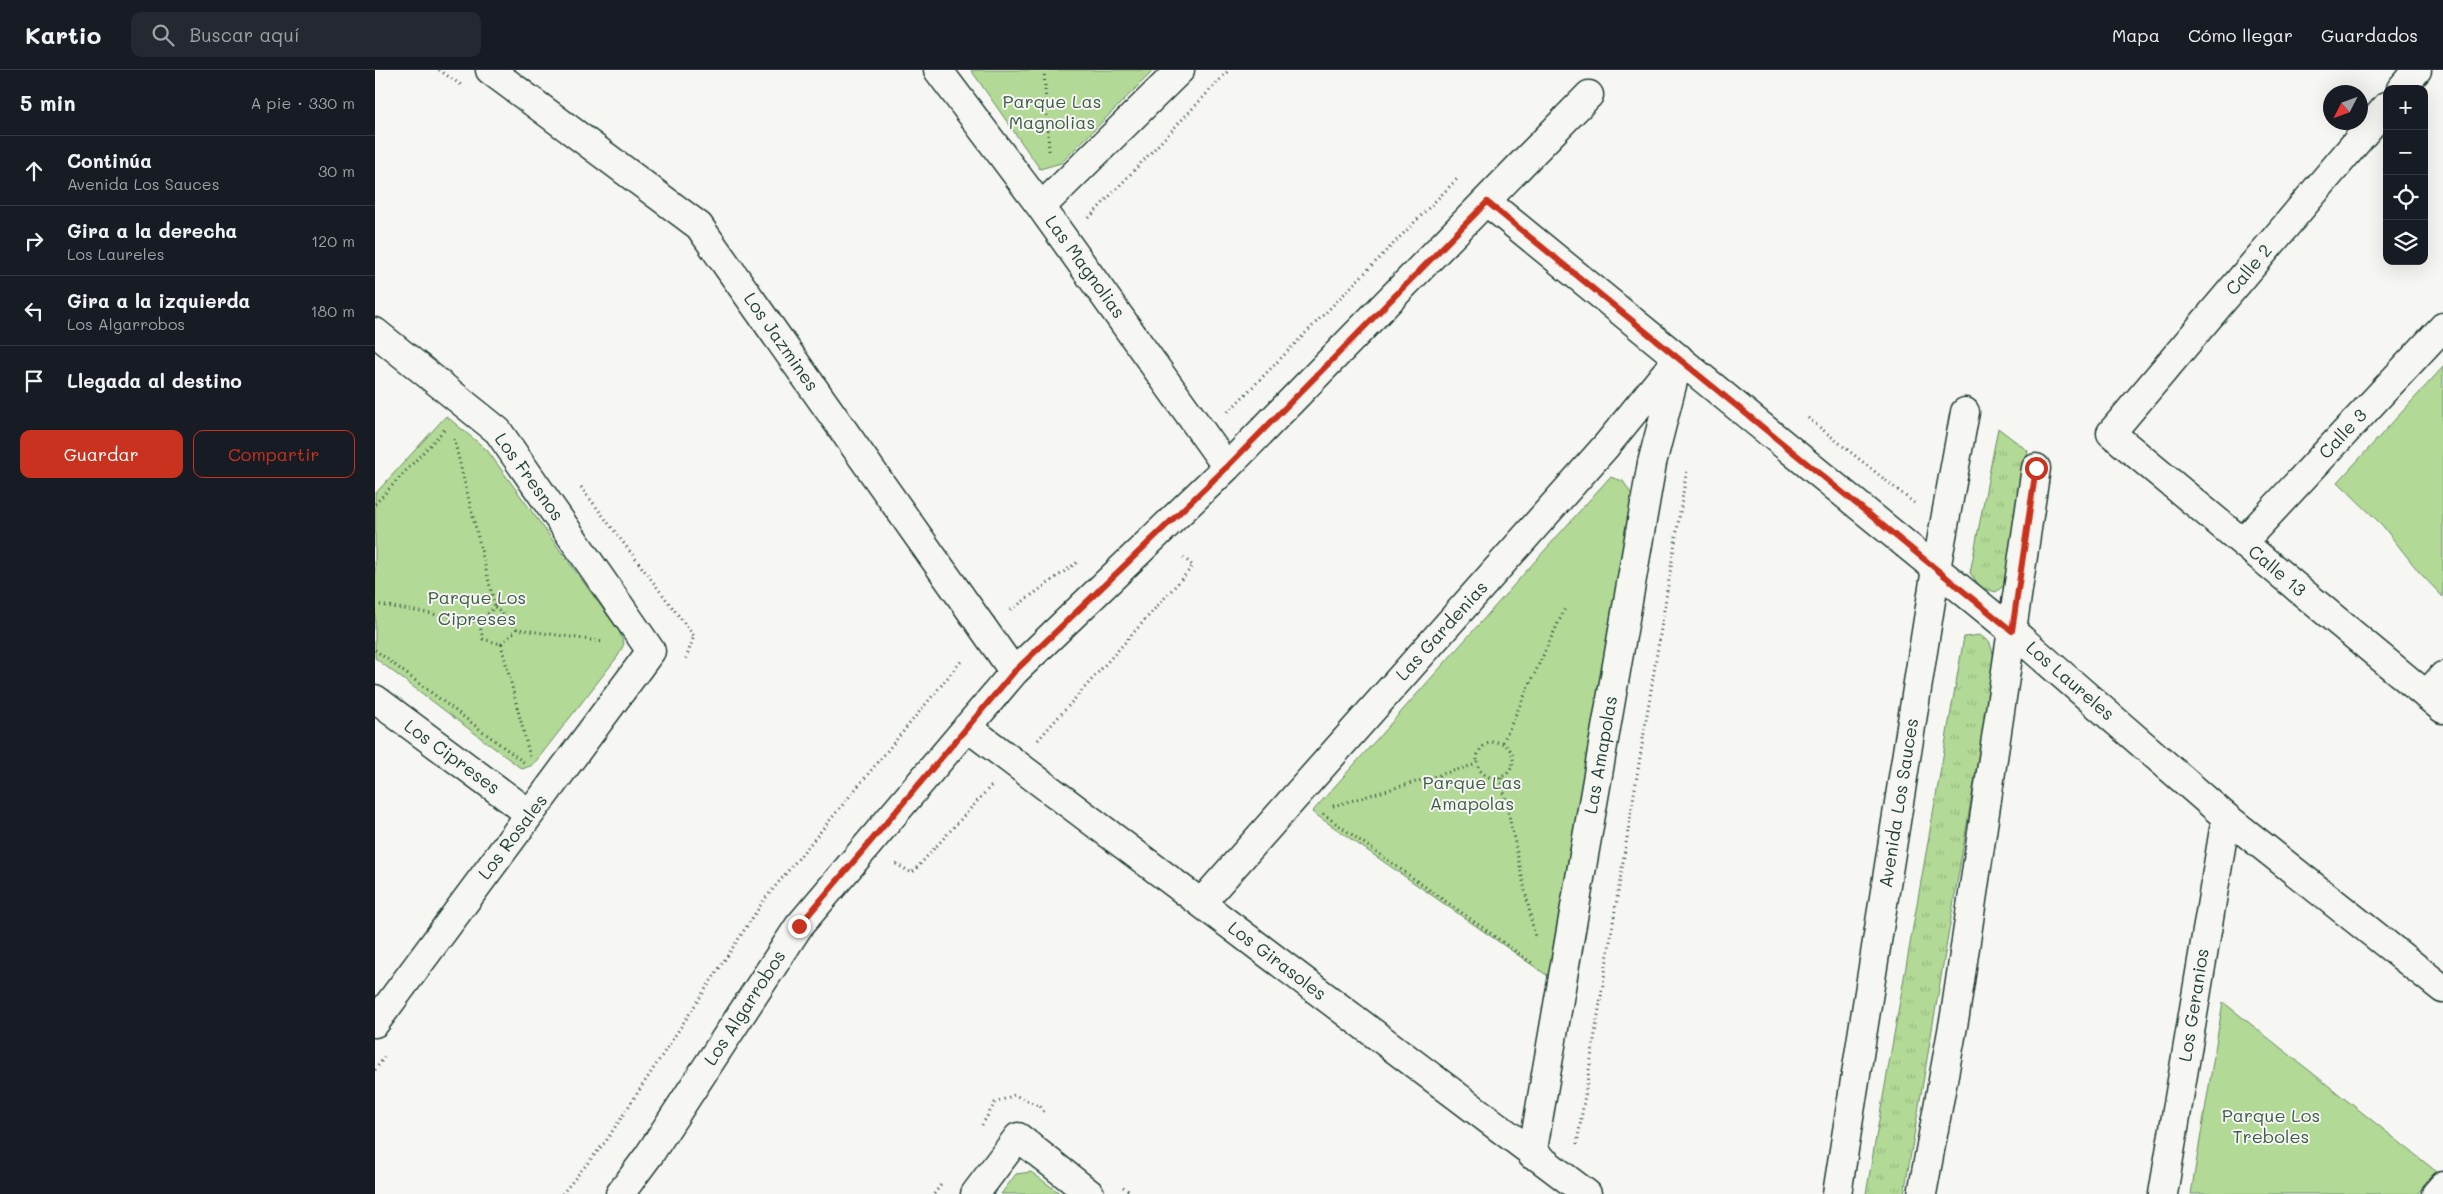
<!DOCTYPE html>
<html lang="es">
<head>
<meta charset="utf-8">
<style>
	body { margin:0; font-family:Mali,sans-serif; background:#242831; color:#f1f3f6 }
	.controls { position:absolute; right:15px; top:15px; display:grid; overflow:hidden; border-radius:10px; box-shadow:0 5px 20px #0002 }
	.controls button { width:45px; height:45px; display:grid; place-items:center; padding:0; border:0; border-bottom:1px solid #363941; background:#171b24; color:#f1f3f6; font:25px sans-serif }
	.compass { position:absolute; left:1948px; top:15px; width:45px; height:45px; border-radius:50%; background:#171b24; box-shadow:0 5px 20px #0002; rotate:228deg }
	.stop { position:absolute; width:15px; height:15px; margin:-11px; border:4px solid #c8321e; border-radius:50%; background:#fff }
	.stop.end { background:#c8321e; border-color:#fff; box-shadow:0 1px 5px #0008 }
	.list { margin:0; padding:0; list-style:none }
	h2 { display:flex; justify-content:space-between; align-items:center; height:65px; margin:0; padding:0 20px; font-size:21px }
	h2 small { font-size:16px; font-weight:400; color:#9ea1a6 }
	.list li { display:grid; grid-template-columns:32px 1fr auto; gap:15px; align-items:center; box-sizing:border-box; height:70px; padding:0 20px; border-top:1px solid #363941 }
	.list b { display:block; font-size:19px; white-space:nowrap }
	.list p { margin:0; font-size:16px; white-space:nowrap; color:#9ea1a6 }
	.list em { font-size:16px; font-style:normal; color:#9ea1a6 }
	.actions { display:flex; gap:10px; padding:15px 20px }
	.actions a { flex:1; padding:11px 0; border:1px solid #c8321e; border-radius:10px; text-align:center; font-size:18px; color:#c8321e }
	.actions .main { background:#c8321e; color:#fff }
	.icon { flex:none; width:28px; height:28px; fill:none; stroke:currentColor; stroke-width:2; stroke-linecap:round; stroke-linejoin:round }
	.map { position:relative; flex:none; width:2068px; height:1124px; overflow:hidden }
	header { display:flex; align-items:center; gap:30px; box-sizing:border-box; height:70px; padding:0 25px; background:#171b24; border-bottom:1px solid #363941 }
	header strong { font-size:24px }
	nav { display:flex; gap:28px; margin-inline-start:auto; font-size:18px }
	.search { width:350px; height:45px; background:#242831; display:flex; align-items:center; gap:12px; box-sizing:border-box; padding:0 18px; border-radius:10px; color:#9ea1a6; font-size:19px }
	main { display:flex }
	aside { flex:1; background:#171b24 }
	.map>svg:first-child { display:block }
</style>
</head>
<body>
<header>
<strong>Kartio</strong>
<div class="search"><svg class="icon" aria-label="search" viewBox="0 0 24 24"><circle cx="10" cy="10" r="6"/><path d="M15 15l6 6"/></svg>Buscar aquí</div>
<nav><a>Mapa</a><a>Cómo llegar</a><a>Guardados</a></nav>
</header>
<main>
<aside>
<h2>5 min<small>A pie · 330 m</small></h2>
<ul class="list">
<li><svg class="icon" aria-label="ahead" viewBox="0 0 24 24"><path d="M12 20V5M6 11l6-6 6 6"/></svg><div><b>Continúa</b><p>Avenida Los Sauces</p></div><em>30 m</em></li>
<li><svg class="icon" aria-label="right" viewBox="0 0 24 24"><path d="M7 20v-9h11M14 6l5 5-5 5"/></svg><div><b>Gira a la derecha</b><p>Los Laureles</p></div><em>120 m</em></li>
<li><svg class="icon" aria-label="left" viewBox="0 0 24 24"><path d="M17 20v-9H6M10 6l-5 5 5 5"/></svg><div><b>Gira a la izquierda</b><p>Los Algarrobos</p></div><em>180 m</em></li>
<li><svg class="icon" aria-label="arrive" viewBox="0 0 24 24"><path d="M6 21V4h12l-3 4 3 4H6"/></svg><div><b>Llegada al destino</b></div></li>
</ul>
<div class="actions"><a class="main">Guardar</a><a>Compartir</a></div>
</aside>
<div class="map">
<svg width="2068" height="1124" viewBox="0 0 2068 1124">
	<defs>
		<pattern id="grass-tufts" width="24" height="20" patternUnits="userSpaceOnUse" patternTransform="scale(1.25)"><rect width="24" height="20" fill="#b2d995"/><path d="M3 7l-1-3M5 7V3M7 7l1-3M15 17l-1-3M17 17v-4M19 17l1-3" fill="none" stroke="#99bb81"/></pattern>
	</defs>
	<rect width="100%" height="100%" fill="#f6f6f2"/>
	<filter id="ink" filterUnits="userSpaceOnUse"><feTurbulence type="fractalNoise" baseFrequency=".02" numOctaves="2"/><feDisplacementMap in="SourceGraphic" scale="10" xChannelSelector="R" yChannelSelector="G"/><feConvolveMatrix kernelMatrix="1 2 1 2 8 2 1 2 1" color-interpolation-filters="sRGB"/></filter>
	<g filter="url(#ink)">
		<path fill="url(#grass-tufts)" stroke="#688b64" d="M 1623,358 L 1653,381 L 1633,512 L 1621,522 L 1606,518 L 1595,503 Z
			M 1605,565 L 1615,573 L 1620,590 L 1529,1124 L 1491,1124 L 1589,567 Z"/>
		<path fill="#b2d995" stroke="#688b64" d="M 596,0 L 779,0 L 686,93 L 665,99 Z
			M 2068,297 L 2068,527 L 2044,502 L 2007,455 L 1963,412 Z
			M 71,346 L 112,380 L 244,561 L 249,574 L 243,586 L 158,695 L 147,699 L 0,588 L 0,424 Z
			M 1235,407 L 1248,411 L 1257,425 L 1173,906 L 937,742 Z
			M 1848,932 L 2062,1102 L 2042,1124 L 1816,1124 Z
			M 656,1102 L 686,1124 L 626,1124 L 641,1104 Z"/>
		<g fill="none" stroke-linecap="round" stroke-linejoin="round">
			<defs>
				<path id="minor" d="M 115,0 L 324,156 L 639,602
					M 563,0 L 666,137 L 852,397
					M 2026,19 L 2042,0
					M 2012,36 L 1736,363 L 2068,639
					M 1112,132 L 1637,561 L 1851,747 L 2068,919
					M 666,137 L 805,0
					M 0,262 L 123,361 L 276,581 L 0,953
					M 1868,472 L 2068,257
					M 2051,625 L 2068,606
					M 0,629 L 155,744
					M 592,657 L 1212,1124
					M 826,833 L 1231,376 L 1298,294
					M 1157,1085 L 1277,393 L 1304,288
					M 245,1124 L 274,1085 L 424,856 L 639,602 L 852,397 L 1214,25
					M 600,1124 L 643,1067 L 715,1124
					M 1462,1124 L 1561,499 L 1590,342
					M 1547,1124 L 1580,945 L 1661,398
					M 1788,1124 L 1851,747
					M 2061,1124 L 2068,1116"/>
			</defs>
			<use href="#minor" stroke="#1f3d34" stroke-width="31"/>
			<path stroke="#1f3d34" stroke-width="3" stroke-dasharray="1 4" stroke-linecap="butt" d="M 64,0 L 86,15
				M 669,0 L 674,81
				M 714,148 L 854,0
				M 853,342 L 1084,107
				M 1433,348 L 1539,433
				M 79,369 L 120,537
				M 206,417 L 319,566 L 310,591
				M 0,434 L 69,360
				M 0,534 L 104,552
				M 636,540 L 704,491
				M 142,559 L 126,574 L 108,569 L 104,552 L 120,537 L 142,559 L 229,572
				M 126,574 L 155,687
				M 0,580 L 151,694
				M 663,670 L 818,496 L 806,485
				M1102 690a18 18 0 1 1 36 0a18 18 0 1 1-36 0Z
				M 1128,672 L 1191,536
				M 1126,708 L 1160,867
				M 958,736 L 1102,694
				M 948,744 L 1157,893
				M 521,794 L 537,803 L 616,716
				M 0,1000 L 10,986
				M 607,1055 L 620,1033 L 639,1025 L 665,1036 L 670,1044
				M 1202,1074 L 1312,399
				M 748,1117 L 758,1124
				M 187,1124 L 231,1071 L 389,830 L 588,589
				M 559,1124 L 568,1112"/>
			<use href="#minor" stroke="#f6f6f2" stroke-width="28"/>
		</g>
	</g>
	<g fill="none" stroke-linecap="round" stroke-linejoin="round" filter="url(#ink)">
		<path stroke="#c8321e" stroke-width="6" d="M 424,856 L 639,602 L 852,397 L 1112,132 L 1637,561 L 1661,398"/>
	</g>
	<g text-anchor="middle" stroke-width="4" stroke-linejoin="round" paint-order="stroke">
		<g font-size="18" fill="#3c5c47" stroke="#f6f6f2">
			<text x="677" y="38">Parque Las<tspan x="677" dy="21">Magnolias</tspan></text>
			<text x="102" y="534">Parque Los<tspan x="102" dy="21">Cipreses</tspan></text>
			<text x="1097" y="719">Parque Las<tspan x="1097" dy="21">Amapolas</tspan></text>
			<text x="1896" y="1052">Parque Los<tspan x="1896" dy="21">Treboles</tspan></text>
		</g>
		<g font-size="18" fill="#1f3d34" stroke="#f6f6f2">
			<text transform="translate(710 197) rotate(54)" y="6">Las Magnolias</text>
			<text transform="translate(1874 200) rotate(-50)" y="6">Calle 2</text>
			<text transform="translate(406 272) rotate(55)" y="6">Los Jazmines</text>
			<text transform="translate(1968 364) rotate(-47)" y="6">Calle 3</text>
			<text transform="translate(154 407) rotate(54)" y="6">Los Fresnos</text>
			<text transform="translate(1902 501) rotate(40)" y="6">Calle 13</text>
			<text transform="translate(1067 561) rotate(-48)" y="6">Las Gardenias</text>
			<text transform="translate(1695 611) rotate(41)" y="6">Los Laureles</text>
			<text transform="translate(1226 685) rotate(-80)" y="6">Las Amapolas</text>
			<text transform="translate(77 687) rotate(36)" y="6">Los Cipreses</text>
			<text transform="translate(1524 733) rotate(-81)" y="6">Avenida Los Sauces</text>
			<text transform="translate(138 767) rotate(-53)" y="6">Los Rosales</text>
			<text transform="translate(902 891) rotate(37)" y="6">Los Girasoles</text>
			<text transform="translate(1819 935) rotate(-81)" y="6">Los Geranios</text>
			<text transform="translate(370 938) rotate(-57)" y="6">Los Algarrobos</text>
		</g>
	</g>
</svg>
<div class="controls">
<button>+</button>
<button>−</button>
<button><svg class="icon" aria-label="locate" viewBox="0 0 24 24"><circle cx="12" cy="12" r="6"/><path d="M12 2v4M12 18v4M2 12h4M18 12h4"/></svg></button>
<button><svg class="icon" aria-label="layers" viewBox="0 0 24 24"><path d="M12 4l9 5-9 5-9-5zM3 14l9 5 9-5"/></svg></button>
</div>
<svg class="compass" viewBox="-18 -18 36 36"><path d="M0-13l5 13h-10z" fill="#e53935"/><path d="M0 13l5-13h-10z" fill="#9ea1a6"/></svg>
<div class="stop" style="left:1661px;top:398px"></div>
<div class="stop end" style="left:424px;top:856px"></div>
</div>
</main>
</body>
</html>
